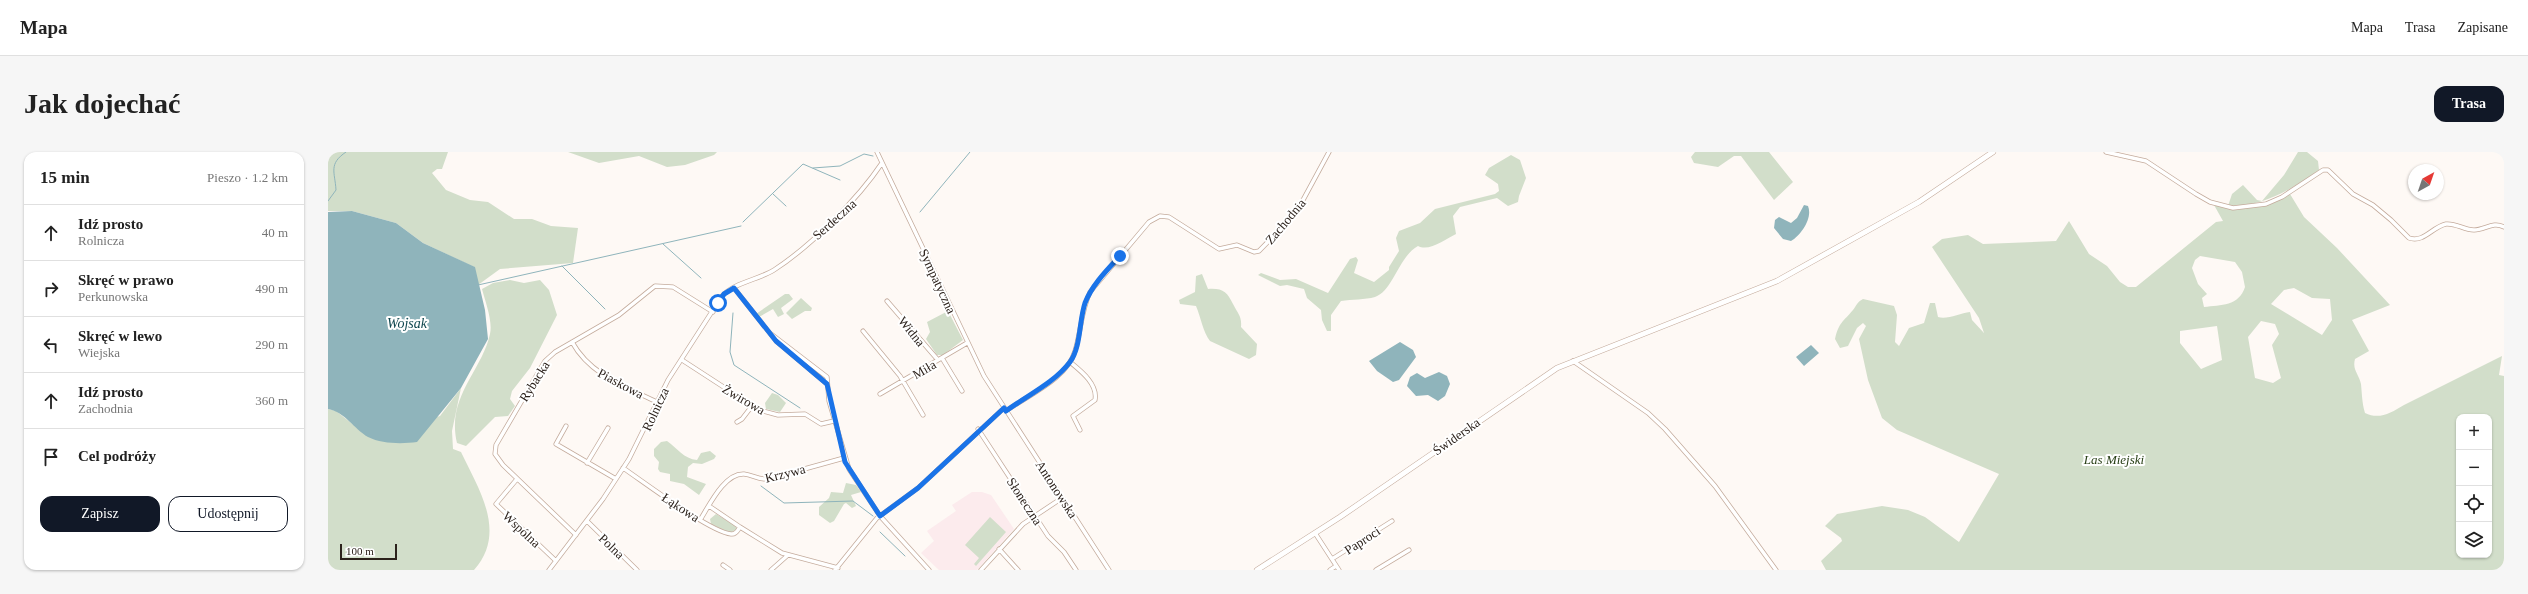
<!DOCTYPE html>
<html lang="pl">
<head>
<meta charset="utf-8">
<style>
	body { margin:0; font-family:"Times New Roman",serif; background:#f6f6f6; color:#222 }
	.controls { position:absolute; right:12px; bottom:12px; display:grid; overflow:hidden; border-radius:8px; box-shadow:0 1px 3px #0004 }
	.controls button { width:36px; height:36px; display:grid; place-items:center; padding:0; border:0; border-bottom:1px solid #e0e0e0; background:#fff; color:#222; font:20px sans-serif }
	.compass { position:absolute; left:2080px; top:12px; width:36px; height:36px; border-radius:50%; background:#fff; box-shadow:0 1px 3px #0004; rotate:40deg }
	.scale { position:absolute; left:12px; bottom:10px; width:57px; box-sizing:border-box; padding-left:4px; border:2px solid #2c221c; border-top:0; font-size:11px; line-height:14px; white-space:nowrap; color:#2c221c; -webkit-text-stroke:3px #fff; paint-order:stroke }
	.stop { position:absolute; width:12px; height:12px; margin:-9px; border:3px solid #1a73e8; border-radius:50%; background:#fff }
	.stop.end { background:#1a73e8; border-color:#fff; box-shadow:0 1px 4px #0008 }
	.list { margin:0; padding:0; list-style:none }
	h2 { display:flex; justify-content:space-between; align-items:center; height:52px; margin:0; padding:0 16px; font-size:17px }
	h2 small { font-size:13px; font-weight:400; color:#767676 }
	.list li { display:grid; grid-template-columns:26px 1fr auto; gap:12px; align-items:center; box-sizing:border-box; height:56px; padding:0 16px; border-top:1px solid #e0e0e0 }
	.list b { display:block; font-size:15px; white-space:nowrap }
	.list p { margin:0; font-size:13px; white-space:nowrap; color:#767676 }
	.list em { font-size:13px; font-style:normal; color:#767676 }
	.actions { display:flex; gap:8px; padding:12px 16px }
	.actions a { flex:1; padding:9px 0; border:1px solid #111827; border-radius:12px; text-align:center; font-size:14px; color:#111827 }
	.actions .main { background:#111827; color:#fff }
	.icon { flex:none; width:22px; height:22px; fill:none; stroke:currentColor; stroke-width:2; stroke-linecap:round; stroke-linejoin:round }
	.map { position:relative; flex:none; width:2176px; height:418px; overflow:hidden; border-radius:12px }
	header { display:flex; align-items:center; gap:24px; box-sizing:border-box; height:56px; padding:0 20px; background:#fff; border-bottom:1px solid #e0e0e0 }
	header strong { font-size:19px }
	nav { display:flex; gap:22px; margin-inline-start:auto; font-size:14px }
	.intro { display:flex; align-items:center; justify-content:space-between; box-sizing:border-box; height:96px; padding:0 24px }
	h1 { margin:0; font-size:28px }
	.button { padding:10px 18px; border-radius:12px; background:#111827; color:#fff; font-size:14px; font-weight:700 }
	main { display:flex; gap:24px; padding:0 24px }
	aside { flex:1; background:#fff; border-radius:12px; box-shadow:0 1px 3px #0004 }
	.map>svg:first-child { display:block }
</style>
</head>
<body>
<header>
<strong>Mapa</strong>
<nav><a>Mapa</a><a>Trasa</a><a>Zapisane</a></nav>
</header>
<div class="intro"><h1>Jak dojechać</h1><a class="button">Trasa</a></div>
<main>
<aside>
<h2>15 min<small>Pieszo · 1.2 km</small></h2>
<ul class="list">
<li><svg class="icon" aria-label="ahead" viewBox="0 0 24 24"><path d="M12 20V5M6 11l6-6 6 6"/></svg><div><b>Idź prosto</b><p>Rolnicza</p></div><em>40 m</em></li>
<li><svg class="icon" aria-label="right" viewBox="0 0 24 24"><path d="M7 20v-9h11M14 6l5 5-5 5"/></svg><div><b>Skręć w prawo</b><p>Perkunowska</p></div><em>490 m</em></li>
<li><svg class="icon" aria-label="left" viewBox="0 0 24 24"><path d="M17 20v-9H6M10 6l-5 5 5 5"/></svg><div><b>Skręć w lewo</b><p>Wiejska</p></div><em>290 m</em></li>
<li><svg class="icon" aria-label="ahead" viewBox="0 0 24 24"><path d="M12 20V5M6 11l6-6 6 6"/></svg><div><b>Idź prosto</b><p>Zachodnia</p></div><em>360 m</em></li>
<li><svg class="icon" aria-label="arrive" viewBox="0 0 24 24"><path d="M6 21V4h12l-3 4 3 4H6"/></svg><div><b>Cel podróży</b></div></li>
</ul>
<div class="actions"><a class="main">Zapisz</a><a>Udostępnij</a></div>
</aside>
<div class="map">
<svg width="2176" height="418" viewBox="0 0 2176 418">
	<rect width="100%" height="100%" fill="#fef9f5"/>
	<path fill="#fcebed" d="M 644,340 L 654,340 L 663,343 L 686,377 L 649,418 L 611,418 L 593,401 L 606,389 L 599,379 L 628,359 L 624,353 Z"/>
	<path fill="#d2deca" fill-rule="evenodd" d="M 0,0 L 120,0 L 114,17 L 109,17 L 104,21 L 118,38 L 142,48 L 160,50 L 186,67 L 204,67 L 223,74 L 250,76 L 245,111 L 172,117 L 150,133 L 146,115 L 95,91 L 68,71 L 24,59 L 0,59 Z
		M 240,0 L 389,0 L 386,3 L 357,13 L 339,15 L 311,4 L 271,11 Z
		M 1367,0 L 1441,0 L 1465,30 L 1446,48 L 1413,4 L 1406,4 L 1390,15 L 1366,11 L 1363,5 Z
		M 1970,0 L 1979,0 L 1990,9 L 1991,18 C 1962,38 1936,55 1900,54 L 1904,42 L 1915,33 L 1929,48 L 1934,49 L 1956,23 Z
		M 1183,3 L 1192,8 L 1198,26 L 1191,44 L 1190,50 L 1180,54 L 1169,46 L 1132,55 L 1125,64 L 1128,82 C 1118,87 1101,100 1090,94 C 1071,104 1065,139 1047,145 C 1037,148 1024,147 1013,149 L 1003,163 L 1003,179 L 999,179 L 994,168 L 993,158 L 979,146 L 976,137 L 959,133 L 952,134 L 930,123 L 933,121 L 952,128 L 968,127 L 1000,141 L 1022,107 L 1028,105 L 1030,108 L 1026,121 L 1046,130 L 1061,118 L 1061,115 L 1071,99 L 1068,86 L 1071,79 L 1092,71 L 1107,57 L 1167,42 L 1171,39 L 1170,32 L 1157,23 L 1161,16 Z
		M 1962,42 L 1976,65 L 2009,96 L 2062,153 L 2024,168 L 2041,199 L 2027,207 C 2024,218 2031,222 2033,232 C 2034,242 2034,251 2037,261 C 2051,268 2063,261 2076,253 L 2174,204 L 2171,223 L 2176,224 L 2176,418 L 1498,418 L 1493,409 L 1514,389 L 1513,386 L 1497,374 L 1509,362 L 1554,354 L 1580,358 L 1597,365 L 1631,390 L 1671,322 L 1569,278 L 1554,266 L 1540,228 L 1531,187 L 1538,174 L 1535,171 L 1529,176 L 1520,194 L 1512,196 L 1507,187 C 1511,170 1515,170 1525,158 C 1529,153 1529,150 1535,147 L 1566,154 L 1569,163 L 1567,190 L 1571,194 L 1581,176 L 1596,171 L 1602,151 L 1607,151 L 1610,165 C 1619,168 1632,161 1642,160 L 1644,168 L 1656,181 L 1651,166 L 1604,95 L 1614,87 L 1640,83 L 1655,92 L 1728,89 L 1741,69 L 1761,102 L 1779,114 L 1792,130 L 1800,135 L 1808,135 L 1888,70 L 1895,69 L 1886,53 C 1913,61 1938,55 1962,42 ZM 1872,104 L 1907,110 L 1914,120 L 1917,135 C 1911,154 1893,153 1876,155 L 1874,146 L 1879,142 L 1870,132 L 1864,116 L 1867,108 ZM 1966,136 L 1984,146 L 2002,147 L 2004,168 L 1994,183 L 1943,152 L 1956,138 ZM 1933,169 L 1947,172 L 1951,182 L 1944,193 L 1953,226 L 1945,231 L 1927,226 L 1920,185 ZM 1889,174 L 1894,208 L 1873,217 L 1852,191 L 1852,179 ZM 2131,265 L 2161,265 L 2161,403 L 2131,403 Z
		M 874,122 L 880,137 C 895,136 899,140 905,152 C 910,162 914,164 913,175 L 929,192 L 928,203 L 921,207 L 882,189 C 875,180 873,166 868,154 L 852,152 L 851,148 L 867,140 L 868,124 Z
		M 182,128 L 196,131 L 212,128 L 221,138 L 229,163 L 202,216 L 184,239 L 182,247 L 187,254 L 180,264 L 167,265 L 138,294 L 129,291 C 118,245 154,219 162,182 C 165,169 157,149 154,137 L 165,131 Z
		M 457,142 L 461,142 L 465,147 L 453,156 L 456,162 L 450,165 L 445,157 L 431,165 L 428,162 Z
		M 473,146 L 484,156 L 483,159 L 477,159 L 464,167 L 458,161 Z
		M 620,159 L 635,188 L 615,203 L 609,203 L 598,187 L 602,180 L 599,170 Z
		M 133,236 L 124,279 L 125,297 L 133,300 C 150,336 180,380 146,418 L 0,418 L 0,257 L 8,259 L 41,285 L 112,264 Z
		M 444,241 L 450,243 L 458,251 L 452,260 L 438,257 L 437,251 Z
		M 339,289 C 349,296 356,307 369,308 L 373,301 L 382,299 L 388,304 L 386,307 L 374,312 L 365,311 L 360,315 L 359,325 L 378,332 L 371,343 L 356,332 L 342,329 L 342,322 L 332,320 L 330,317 L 331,310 L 326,304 L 326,297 L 333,290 Z
		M 518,331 L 528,333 L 533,340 L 523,343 L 528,354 L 524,356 L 518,351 L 516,352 L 506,369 L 502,371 L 491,363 L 491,355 L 501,346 L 503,340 L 515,341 Z
		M 388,362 L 408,374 L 409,377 L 402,381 L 383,372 L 382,367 Z
		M 662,365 L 678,380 L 648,414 L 646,412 L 651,406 L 637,393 Z"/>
	<path fill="#8fb4bb" d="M 1476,53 L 1480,54 C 1485,66 1473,83 1463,89 L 1455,87 L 1446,76 L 1447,68 L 1451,65 L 1463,71 L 1469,66 Z
		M 24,59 L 68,71 L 95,91 L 147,115 L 157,158 L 160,187 L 133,236 L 89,290 C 74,292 54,292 40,285 C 26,277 17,260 0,257 L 0,60 Z
		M 1072,190 L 1085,198 L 1088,205 L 1071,228 L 1065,230 L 1049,219 L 1041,209 Z
		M 1483,193 L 1491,201 L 1476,214 L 1468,205 Z
		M 1111,220 L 1119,224 L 1122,232 L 1117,244 L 1110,249 L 1100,243 L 1088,244 L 1079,234 L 1082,225 L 1089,221 L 1097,226 Z"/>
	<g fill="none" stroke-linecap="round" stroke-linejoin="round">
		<path stroke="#8fb4bb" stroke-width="1" d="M 485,16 L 512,14 L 536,2 L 545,4
			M 445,42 L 458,54
			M 0,49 L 8,38 C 7,20 0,12 18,0
			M 592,60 L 642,0
			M 415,70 L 475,12 L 512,28
			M 335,92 L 373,126
			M 234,114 L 277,157
			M 150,133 L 413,74
			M 405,161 L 402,200 L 406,213 L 472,256
			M 433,334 L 456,351 L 525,349 L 545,364
			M 552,380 L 577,404"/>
		<defs>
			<path id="street" d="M 549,0 L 656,224 L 781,418
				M 1778,0 L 1818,9 L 1868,42 L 1882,50 L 1905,56 L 1938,52 L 1954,45 L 1995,18 L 2000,18 L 2025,42 L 2045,53 L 2063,68 L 2081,86 C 2096,91 2104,75 2118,72 C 2128,71 2136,78 2146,78 C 2157,78 2165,69 2176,75
				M 406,136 L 448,189 L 499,232
				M 559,149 L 610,208
				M 535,179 L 572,224 L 595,263
				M 443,182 L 499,225 L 501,249 L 521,317 L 552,364 L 601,418
				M 244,190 C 262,223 298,235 329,250
				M 614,206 L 634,239
				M 354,208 L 431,258 L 450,263 L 477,262 L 493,272 L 506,269
				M 1245,209 L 1320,261 L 1337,277 L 1387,334 L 1448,418
				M 742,210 C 753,219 770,232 767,248 L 745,264 L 752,278
				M 552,242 L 639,191
				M 678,259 C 700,243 739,227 747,199 C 753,180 753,159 762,140 L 821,70 L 832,64 L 841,65 L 891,97 L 909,93 L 926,100 L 931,99 L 968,61 L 1001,0
				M 409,270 L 414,267 L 424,254
				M 238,274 L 228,292 L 288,327
				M 650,277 L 720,384 L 736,400 L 748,418
				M 259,311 L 280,276
				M 295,316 C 316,330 382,380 403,382 C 408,383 410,378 412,375 L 454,401 L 510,416
				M 189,327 L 168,352 L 227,408
				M 381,354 L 412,375
				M 372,368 C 381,354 396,321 416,322 C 425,323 431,328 440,327 L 516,306
				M 259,369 L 309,418
				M 987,381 L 1011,418
				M 248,383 L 175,313 L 167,302 L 168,293 L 217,209 L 227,200 L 291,163 L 327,134 L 345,135 L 385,160
				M 671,397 L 690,418
				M 1004,407 L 1064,369
				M 395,413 L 402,418
				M 221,418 L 275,347 L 301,307 L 340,228 L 394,144 C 407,130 430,128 446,118 C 483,94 530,47 554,11
				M 443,418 L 460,403
				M 507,418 L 549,366 L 590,336 L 676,256
				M 653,418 L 695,372 L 734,346
				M 1002,418 L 1008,414
				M 1048,418 L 1081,398"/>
			<path id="secondary" d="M 929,418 L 1012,365 L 1229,216 L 1449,129 L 1591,50 L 1665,0"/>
		</defs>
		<use href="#street" stroke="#c4ab9c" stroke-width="5"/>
		<use href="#secondary" stroke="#c4ab9c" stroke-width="6"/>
		<use href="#street" stroke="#fff" stroke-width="3.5"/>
		<use href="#secondary" stroke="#fff" stroke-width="5"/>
	</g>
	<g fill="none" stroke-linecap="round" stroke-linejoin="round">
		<path stroke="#1a73e8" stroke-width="5" d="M 390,151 L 396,142 L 406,136 L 448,189 L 499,232 L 517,310 L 552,364 L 590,336 L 676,256 L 678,259 C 700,243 726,231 742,210 C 753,195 751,169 757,151 C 764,133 779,118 792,104"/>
	</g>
	<g text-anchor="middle" stroke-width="4" stroke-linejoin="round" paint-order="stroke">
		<g font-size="13" fill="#2c221c" stroke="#fff">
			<text transform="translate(506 67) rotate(-42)" y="5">Serdeczna</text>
			<text transform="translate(957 69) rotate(-50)" y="5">Zachodnia</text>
			<text transform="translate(610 129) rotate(65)" y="5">Sympatyczna</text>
			<text transform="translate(584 179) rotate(51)" y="5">Widna</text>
			<text transform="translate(596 217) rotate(-30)" y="5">Miła</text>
			<text transform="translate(206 229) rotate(-58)" y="5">Rybacka</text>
			<text transform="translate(293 231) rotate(28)" y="5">Piaskowa</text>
			<text transform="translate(416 247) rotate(30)" y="5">Żwirowa</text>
			<text transform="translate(327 257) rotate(-65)" y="5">Rolnicza</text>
			<text transform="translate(1128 284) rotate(-35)" y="5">Świderska</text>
			<text transform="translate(457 321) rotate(-14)" y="5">Krzywa</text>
			<text transform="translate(729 337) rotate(57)" y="5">Antonowska</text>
			<text transform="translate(697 349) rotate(57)" y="5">Słoneczna</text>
			<text transform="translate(353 355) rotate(33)" y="5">Łąkowa</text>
			<text transform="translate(194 377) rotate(43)" y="5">Wspólna</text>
			<text transform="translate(1034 388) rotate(-33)" y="5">Paproci</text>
			<text transform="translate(284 394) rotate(44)" y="5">Polna</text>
		</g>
		<g font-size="13" font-style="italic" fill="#294017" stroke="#fff">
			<text x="1786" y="312">Las Miejski</text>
		</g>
		<g font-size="14" font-style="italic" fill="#0f474f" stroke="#fff">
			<text x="79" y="176">Wojsak</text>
		</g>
	</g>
</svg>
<div class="controls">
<button>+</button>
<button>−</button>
<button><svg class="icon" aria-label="locate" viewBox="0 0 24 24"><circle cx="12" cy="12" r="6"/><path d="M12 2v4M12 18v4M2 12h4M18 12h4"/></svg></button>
<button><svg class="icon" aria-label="layers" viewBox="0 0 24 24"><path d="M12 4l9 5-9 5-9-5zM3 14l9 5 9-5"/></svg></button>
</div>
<svg class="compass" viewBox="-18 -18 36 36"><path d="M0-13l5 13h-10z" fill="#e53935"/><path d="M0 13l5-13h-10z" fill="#767676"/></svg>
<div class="scale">100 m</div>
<div class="stop" style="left:390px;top:151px"></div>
<div class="stop end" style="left:792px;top:104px"></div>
</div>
</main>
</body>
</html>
